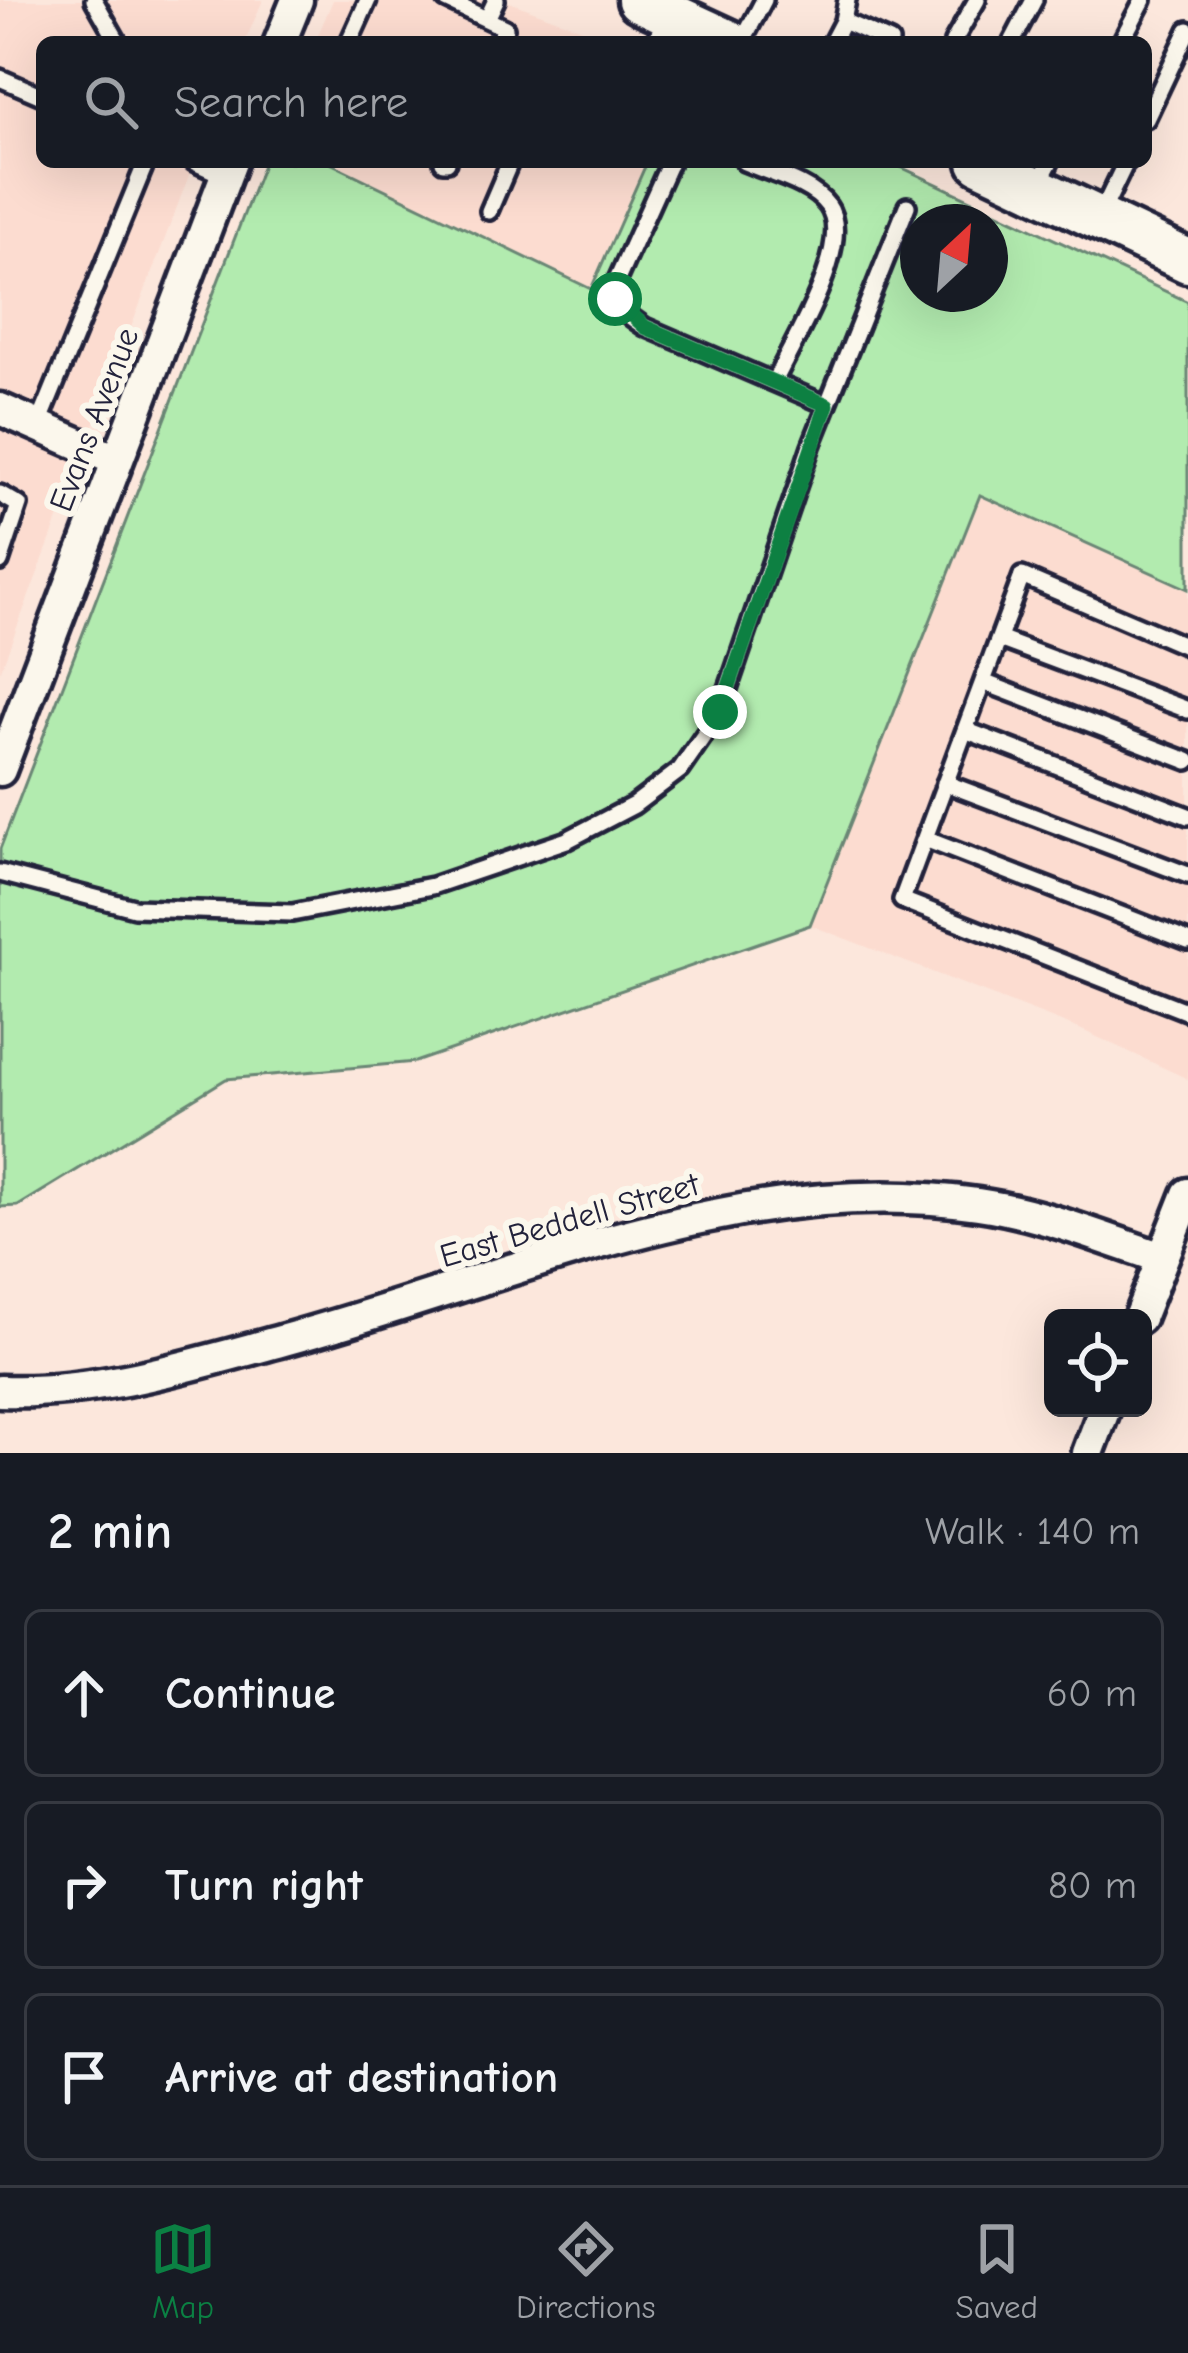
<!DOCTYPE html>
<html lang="en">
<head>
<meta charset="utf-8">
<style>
	body { margin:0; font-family:"Comic Neue",sans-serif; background:#20242c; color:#f1f3f6 }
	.controls { position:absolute; right:36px; bottom:36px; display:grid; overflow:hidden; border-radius:18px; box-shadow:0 12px 48px #0002 }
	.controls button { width:108px; height:108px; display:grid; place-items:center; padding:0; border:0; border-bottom:3px solid #363941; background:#171b24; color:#f1f3f6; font:60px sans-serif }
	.compass { position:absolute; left:900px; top:204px; width:108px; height:108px; border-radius:50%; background:#171b24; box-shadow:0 12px 48px #0002; rotate:26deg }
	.stop { position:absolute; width:36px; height:36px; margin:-27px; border:9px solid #0b8043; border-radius:50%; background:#fff }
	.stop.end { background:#0b8043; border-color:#fff; box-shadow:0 3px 12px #0008 }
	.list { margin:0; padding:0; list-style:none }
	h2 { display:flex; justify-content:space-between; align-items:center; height:156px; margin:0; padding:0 48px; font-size:51px }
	h2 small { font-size:39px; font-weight:400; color:#9ea1a6 }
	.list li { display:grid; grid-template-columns:78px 1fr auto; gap:36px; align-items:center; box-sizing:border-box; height:168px; margin:0 24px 24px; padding:0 24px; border:3px solid #363941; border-radius:18px }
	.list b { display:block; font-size:45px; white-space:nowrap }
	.list em { font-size:39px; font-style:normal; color:#9ea1a6 }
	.icon { flex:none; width:66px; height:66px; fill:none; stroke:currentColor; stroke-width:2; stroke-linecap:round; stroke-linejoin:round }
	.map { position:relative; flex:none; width:1188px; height:1453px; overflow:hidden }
	.search { position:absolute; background:#171b24; box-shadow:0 12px 48px #0002; left:36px; right:36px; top:36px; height:132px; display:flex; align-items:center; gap:30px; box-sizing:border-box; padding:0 42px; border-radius:18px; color:#9ea1a6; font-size:45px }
	.sheet { height:732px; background:#171b24 }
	nav { display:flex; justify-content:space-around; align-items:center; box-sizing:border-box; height:168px; border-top:3px solid #363941; background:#171b24; font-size:33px; color:#9ea1a6 }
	nav a { display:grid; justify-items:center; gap:6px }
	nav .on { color:#0b8043 }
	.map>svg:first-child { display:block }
</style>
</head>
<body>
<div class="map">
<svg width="1188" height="1453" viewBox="0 0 1188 1453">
	<rect width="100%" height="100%" fill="#fce7dc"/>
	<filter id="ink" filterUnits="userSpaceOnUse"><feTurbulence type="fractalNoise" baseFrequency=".00833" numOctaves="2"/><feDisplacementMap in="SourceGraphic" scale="24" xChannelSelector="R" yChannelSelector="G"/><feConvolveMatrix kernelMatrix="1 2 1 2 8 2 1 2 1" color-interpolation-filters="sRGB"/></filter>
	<g filter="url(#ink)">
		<path fill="#fcdcd0" d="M 0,0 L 263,0 L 245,42 L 42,42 L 42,162 L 194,162 L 0,672 Z
			M 333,0 L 504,0 L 617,42 L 315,42 Z
			M 328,162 L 647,162 L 592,289 Z
			M 980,495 L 1188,589 L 1188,1079 L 1082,1030 L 810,925 Z"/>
		<path fill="#b2ebaf" stroke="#6a8675" stroke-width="3" fill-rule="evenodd" d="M 264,162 L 328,162 L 591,289 L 647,162 L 890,162 L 1188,302 L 1188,589 L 980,495 L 810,925 L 415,1062 L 226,1079 L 18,1206 L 0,1207 L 0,849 ZM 918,222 L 990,222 L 990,294 L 918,294 Z"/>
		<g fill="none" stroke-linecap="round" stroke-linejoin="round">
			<defs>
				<path id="service" d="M 94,0 L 118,42
					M 446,0 L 505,28 L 499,42
					M 487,19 L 496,0
					M 843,21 L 847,0
					M 349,42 L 368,0
					M 655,42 L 667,16
					M 742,42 L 764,0
					M 832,42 L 843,21 L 890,42
					M 953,42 L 977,0
					M 1012,42 L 1034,0
					M 1121,42 L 1143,0
					M 0,78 L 42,96
					M 1146,119 L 1188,30
					M 194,162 L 225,176
					M 443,162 L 447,162
					M 670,162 L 617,280 C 615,307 624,313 645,327 L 827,405
					M 744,162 C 769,173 812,183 828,206 C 855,243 792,344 774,382
					M 1037,186 L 1050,162
					M 489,211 L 510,162
					M 1100,216 L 1126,162
					M 38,426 L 146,162
					M 0,494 L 19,505 L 0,562
					M 999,639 L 1188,710
					M 1188,647 L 1022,576 L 902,900 L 1188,1012
					M 983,682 L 1188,761
					M 965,730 L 1188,816
					M 945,783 L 1188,875
					M 925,839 L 1188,941
					M 0,873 L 134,908 L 292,913 L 432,886 L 567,840 L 634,805 L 680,770 L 720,712 L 811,446 L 907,206"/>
				<path id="minor" d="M 280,42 L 297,0
					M 0,409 L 116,460
					M 0,770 L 231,162
					M 1139,1318 L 1188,1194
					M 0,1391 C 94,1395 188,1366 277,1342 C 508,1280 734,1169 978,1204 C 1041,1213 1102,1238 1162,1258
					M 1088,1453 L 1105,1408"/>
				<path id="secondary" d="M 639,0 L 730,42
					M 980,162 L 1188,261"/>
			</defs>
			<use href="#service" stroke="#22223b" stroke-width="24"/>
			<use href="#minor" stroke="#22223b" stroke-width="39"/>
			<use href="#secondary" stroke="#22223b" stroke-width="51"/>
			<use href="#service" stroke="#fbf7ec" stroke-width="15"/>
			<use href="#minor" stroke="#fbf7ec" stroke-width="30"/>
			<use href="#secondary" stroke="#fbf7ec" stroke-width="42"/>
		</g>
	</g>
	<g fill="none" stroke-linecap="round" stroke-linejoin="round" filter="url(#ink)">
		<path stroke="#0b8043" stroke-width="15" d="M 615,299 L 645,327 L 827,405 L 720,712"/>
	</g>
	<g text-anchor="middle" stroke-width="12" stroke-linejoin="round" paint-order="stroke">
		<g font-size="33" fill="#22223b" stroke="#fbf7ec">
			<text transform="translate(93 419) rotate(-69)" y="12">Evans Avenue</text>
			<text transform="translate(569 1219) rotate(-16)" y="12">East Beddell Street</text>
		</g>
	</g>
</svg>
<div class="controls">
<button><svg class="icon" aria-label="locate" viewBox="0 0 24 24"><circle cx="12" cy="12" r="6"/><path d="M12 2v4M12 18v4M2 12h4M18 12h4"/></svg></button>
</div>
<svg class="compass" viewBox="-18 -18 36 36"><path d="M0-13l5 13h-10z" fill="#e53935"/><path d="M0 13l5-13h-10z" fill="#9ea1a6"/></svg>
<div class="stop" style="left:615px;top:299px"></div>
<div class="stop end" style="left:720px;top:712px"></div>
<div class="search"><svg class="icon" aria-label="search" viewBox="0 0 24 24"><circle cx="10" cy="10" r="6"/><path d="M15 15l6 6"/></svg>Search here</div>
</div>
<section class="sheet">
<h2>2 min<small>Walk · 140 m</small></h2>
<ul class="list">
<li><svg class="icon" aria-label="ahead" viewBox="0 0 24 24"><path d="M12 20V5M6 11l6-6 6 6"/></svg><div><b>Continue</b></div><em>60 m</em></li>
<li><svg class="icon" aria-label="right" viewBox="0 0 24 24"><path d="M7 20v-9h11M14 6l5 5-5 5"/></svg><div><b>Turn right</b></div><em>80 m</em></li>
<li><svg class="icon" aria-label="arrive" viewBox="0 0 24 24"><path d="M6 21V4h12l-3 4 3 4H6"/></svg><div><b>Arrive at destination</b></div></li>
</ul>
</section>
<nav>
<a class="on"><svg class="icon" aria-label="map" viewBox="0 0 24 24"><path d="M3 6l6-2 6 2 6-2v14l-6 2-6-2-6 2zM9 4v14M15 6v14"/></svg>Map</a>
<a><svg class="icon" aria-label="directions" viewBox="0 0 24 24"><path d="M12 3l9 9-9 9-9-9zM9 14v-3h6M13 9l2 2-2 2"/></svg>Directions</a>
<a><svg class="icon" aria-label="saved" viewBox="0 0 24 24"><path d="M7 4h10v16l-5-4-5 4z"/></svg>Saved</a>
</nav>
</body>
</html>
